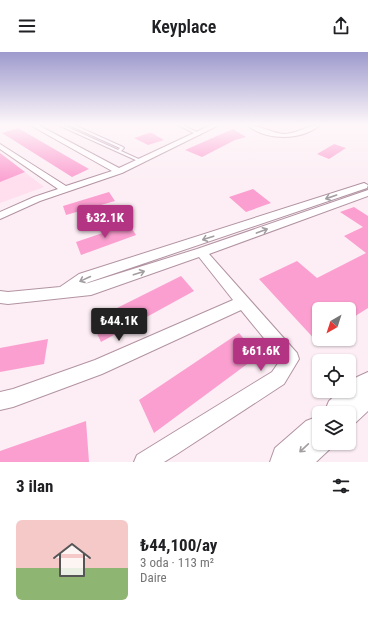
<!DOCTYPE html>
<html lang="tr">
<meta charset="utf-8">
<style>
body{margin:0;font-family:"Roboto Condensed",sans-serif;background:#f6f6f6;color:#202124;height:100vh;display:flex;flex-direction:column;font-size:15px;white-space:nowrap}
*{box-sizing:border-box;margin:0}
p{font-size:13px;color:#757577}
.icon{flex:none;width:22px;height:22px;fill:none;stroke:currentColor;stroke-width:2;stroke-linecap:round;stroke-linejoin:round}
.map{position:relative;height:410px;overflow:hidden}
.panel{display:flex;flex-direction:column;background:#fff;flex:1}
.panel>*{flex:none}
.needle{width:26px;rotate:219deg}
.tools{position:absolute;left:312px;top:250px;display:grid;gap:8px}
.tools a{display:grid;place-items:center;width:44px;height:44px;border-radius:6px;background:#fff;box-shadow:0 1px 3px #0004;font-size:20px}
.price{position:absolute;translate:-50% -34px;padding:0 9px;border-radius:4px;background:#b33482;color:#fff;font-size:13px;line-height:26px;filter:drop-shadow(0 1px 2px #0008)}
.price::after{content:'';position:absolute;left:50%;top:24px;width:12px;height:9px;margin-left:-6px;background:inherit;clip-path:polygon(0 0,100% 0,50% 100%)}
.price.current{background:#222;color:#fff}
ul{padding:0;list-style:none}
li{display:flex;align-items:center;gap:12px;height:100px;padding:0 16px}
li+li{border-top:1px solid #e0e0e0}
li span{display:grid;place-items:center;flex:none;width:112px;height:80px;border-radius:6px;color:#555}
li>.icon{margin-inline-start:auto}
span .icon{width:48px;height:48px;fill:#fffc;stroke-width:1}
li b{font-size:17px}
h2{display:flex;justify-content:space-between;align-items:center;height:48px;padding:0 16px;font-size:17px}
header{display:flex;justify-content:space-between;align-items:center;height:52px;padding:0 16px;background:#fff;font-size:18px;font-weight:600}
.map>svg:first-child{display:block}
.built{fill:#ffdeee}
.building{fill:#fb9fd0}
.lines{fill:none;stroke-linecap:round;stroke-linejoin:round}
.lane-casing{stroke:#b293a2;stroke-width:2}
.street-casing{stroke:#b293a2;stroke-width:2}
.highway-casing{stroke:#b293a2;stroke-width:2}
.lane{fill:#fff;fill-rule:evenodd}
.street{fill:#fff;fill-rule:evenodd}
.highway{fill:#fff;fill-rule:evenodd}
.oneway{stroke:#a39ea1}
</style>
<header><svg class="icon" aria-label="menu" viewBox="0 0 24 24"><path d="M4 6h16M4 12h16M4 18h16"/></svg>Keyplace<svg class="icon" aria-label="share" viewBox="0 0 24 24"><path d="M12 15V3M7 8l5-5 5 5M5 13v7h14v-7"/></svg></header>
<div class="map">
<svg width="368" height="410" viewBox="0 0 368 410">
<rect width="100%" height="100%" fill="#fceef4"/>
<path class="built" d="M0,101L44,135L0,151Z"/>
<path class="building" d="M18,76L68,105L89,117L72,125L2,81Z
M233,77L246,85L235,88L202,105L185,98Z
M149,81H152L164,88L148,93L134,86Z
M334,92L346,96L329,107L317,102Z
M0,101L25,120L0,130Z
M253,137L271,151L246,160L229,145Z
M109,140L115,149L66,163L63,154Z
M354,155L368,164V256L349,268V257H319V292L259,227L297,209L317,226L366,201L344,184L363,175L340,160Z
M129,172L136,183L81,203L76,190Z
M181,224L194,239L101,290L91,269Z
M239,281L258,304L154,381L139,348Z
M48,287L44,312L0,320V296Z
M86,369L89,410H0V399Z"/>
<g class="lines">
<g class="lane-casing">
<path id="lane" d="M58,73H63L118,98L120,96L69,73H74L123,95L124,96L121,99L143,109L140,110Z
M178,73H182L201,82L198,83Z"/>
</g>
<g class="street-casing">
<path id="street" d="M30,73H38L119,116L211,73H219L122,121L40,149L0,167V160L34,145L58,137L0,97V92L66,134L112,119Z
M247,73C260,73 271,81 284,82C297,82 307,73 320,73C301,89 266,89 247,73Z
M364,131L368,133L367,136L89,230L85,232L197,197L368,138V144L209,202L297,301L299,307L284,332L177,402L164,410H134L137,403L272,320L281,307L241,258L102,322L13,355L0,358V340L13,337L95,308L233,248L199,205L91,243L8,252L0,251V239L8,240L60,235L79,222Z"/>
</g>
<g class="highway-casing">
<path id="highway" d="M368,320V359L353,373L349,375V361H324L329,349L340,339H349V331L357,325Z
M319,364V391H333L332,395L316,410H270L275,396L306,369Z"/>
</g>
<use href="#lane" class="lane"/>
<use href="#street" class="street"/>
<use href="#highway" class="highway"/>
</g>
<defs><path id="oneway-shaft" d="M-6 0H5M1.5-3L5.5 0L1.5 3" fill="none" stroke-width="1.6" stroke-linecap="round" stroke-linejoin="round"/></defs>
<g class="oneway">
<use href="#oneway-shaft" transform="translate(331 145) rotate(161)"/>
<use href="#oneway-shaft" transform="translate(262 179) rotate(-20)"/>
<use href="#oneway-shaft" transform="translate(208 186) rotate(162)"/>
<use href="#oneway-shaft" transform="translate(139 221) rotate(-18)"/>
<use href="#oneway-shaft" transform="translate(85 227) rotate(155)"/>
<use href="#oneway-shaft" transform="translate(304 396) rotate(137)"/>
</g>
<linearGradient id="sky" x2="0" y2="1"><stop stop-color="#9d9acd"/><stop offset="0.56" stop-color="#fef7fa"/><stop offset="1" stop-color="#fef7fa" stop-opacity="0"/></linearGradient>
<rect width="368" height="130" fill="url(#sky)"/>
</svg>
<div class="tools">
<a><svg class="needle" viewBox="-14 -14 28 28"><path d="M0-13l5 13h-10z" fill="#e53935"/><path d="M0 13l5-13h-10z" fill="#757577"/></svg></a>
<a><svg class="icon" aria-label="locate" viewBox="0 0 24 24"><circle cx="12" cy="12" r="6"/><path d="M12 2v4M12 18v4M2 12h4M18 12h4"/></svg></a>
<a><svg class="icon" aria-label="layers" viewBox="0 0 24 24"><path d="M12 4l9 5-9 5-9-5zM3 14l9 5 9-5"/></svg></a>
</div>
<b class="price" style="left:105px;top:187px">₺32.1K</b>
<b class="price current" style="left:119px;top:290px">₺44.1K</b>
<b class="price" style="left:261px;top:320px">₺61.6K</b>
</div>
<section class="panel">
<h2>3 ilan<svg class="icon" aria-label="filters" viewBox="0 0 24 24"><path d="M4 7h16M4 17h16"/><circle cx="9" cy="7" r="2"/><circle cx="15" cy="17" r="2"/></svg></h2>
<ul>
<li><span style="background:linear-gradient(#f6c9c9 60%,#8fb573 0)"><svg class="icon" aria-label="home" viewBox="0 0 24 24"><path d="M3 11l9-7 9 7M6 9v11h12V9"/></svg></span><div><b>₺44,100/ay</b><p>3 oda · 113 m²</p><p>Daire</p></div></li>
</ul>
</section>
